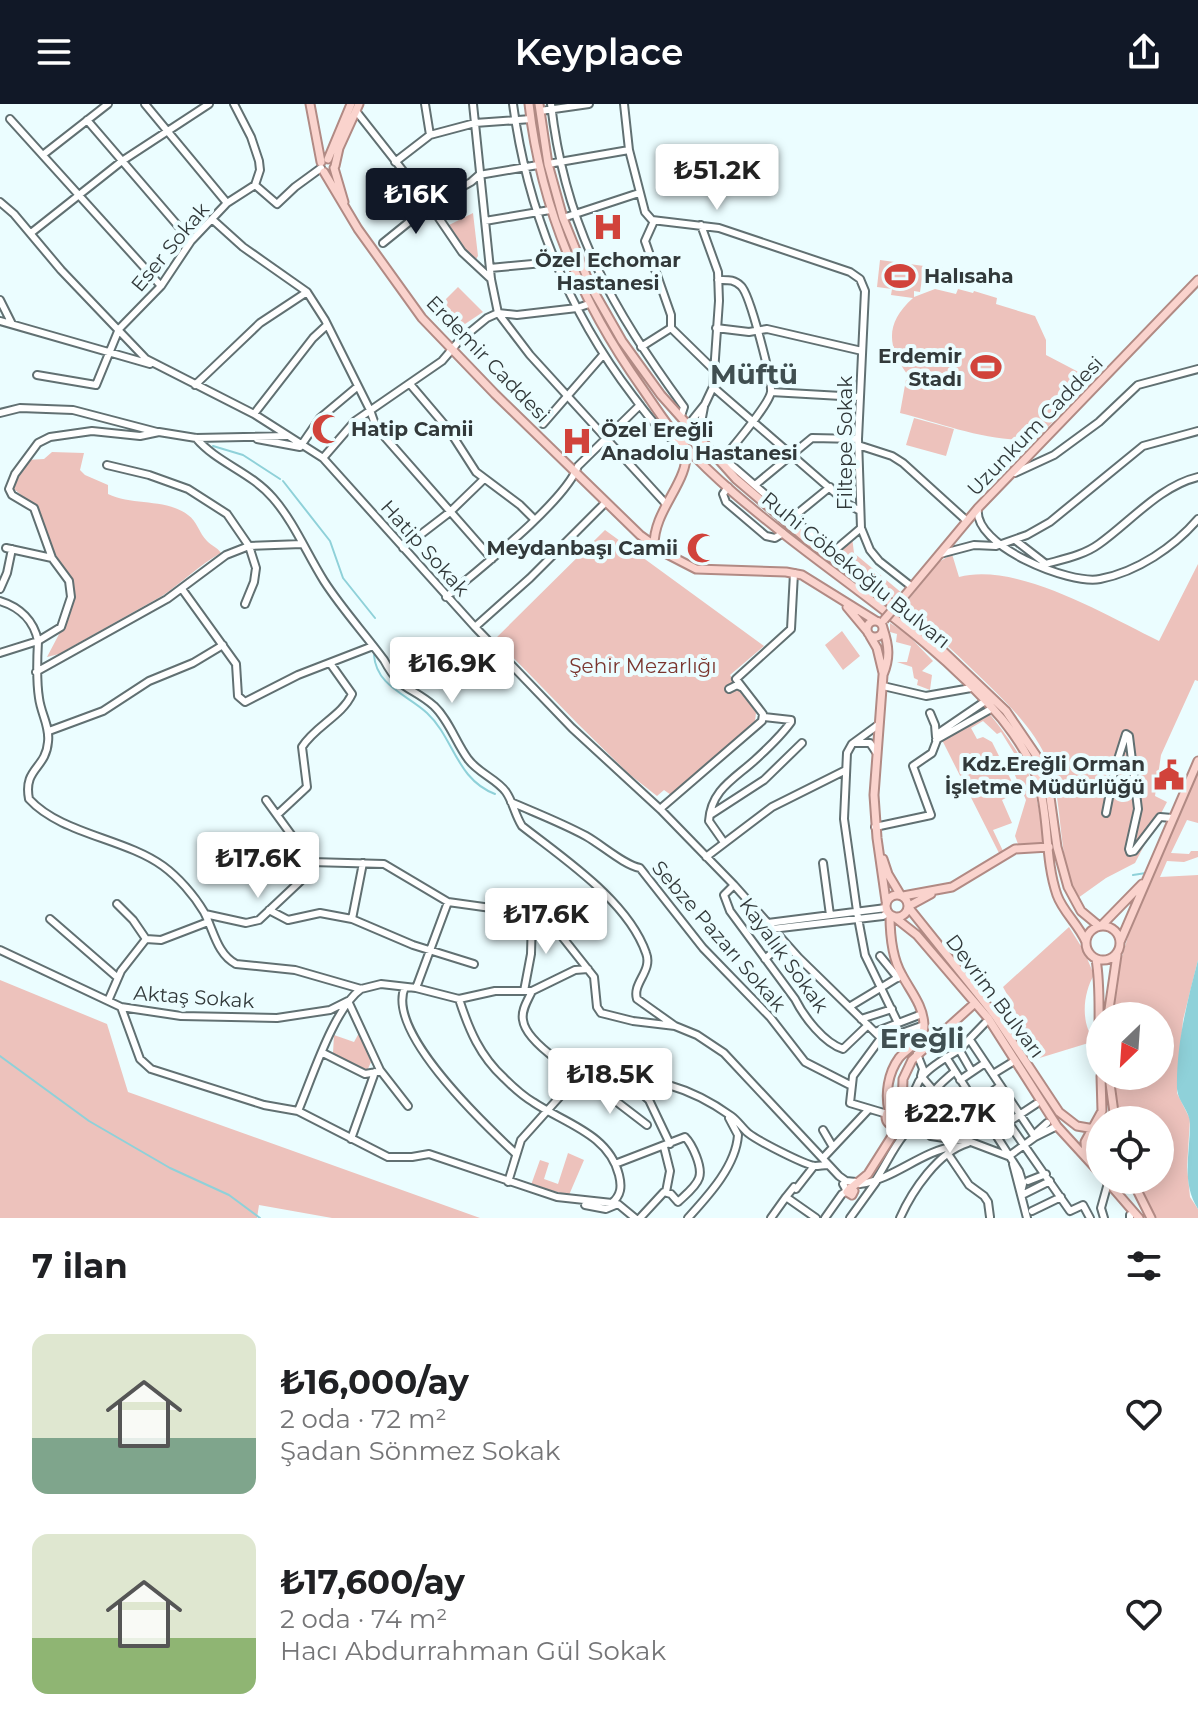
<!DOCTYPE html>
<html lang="tr">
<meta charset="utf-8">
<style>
body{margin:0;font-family:Montserrat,sans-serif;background:#f6f6f6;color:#202124;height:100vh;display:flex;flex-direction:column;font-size:30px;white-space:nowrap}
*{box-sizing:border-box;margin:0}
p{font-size:26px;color:#757577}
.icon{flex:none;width:44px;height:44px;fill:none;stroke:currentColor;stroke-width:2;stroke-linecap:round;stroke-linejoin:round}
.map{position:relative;height:1114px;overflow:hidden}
.details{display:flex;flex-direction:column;background:#fff;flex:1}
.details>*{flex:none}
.needle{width:52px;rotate:205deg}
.controls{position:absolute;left:1086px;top:898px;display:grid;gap:16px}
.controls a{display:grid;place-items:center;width:88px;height:88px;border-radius:50%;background:#fff;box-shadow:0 4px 20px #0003;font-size:40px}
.price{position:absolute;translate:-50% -68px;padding:0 18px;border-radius:8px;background:#fff;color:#222;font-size:26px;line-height:52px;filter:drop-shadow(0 2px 4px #0008)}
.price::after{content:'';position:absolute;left:50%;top:48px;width:24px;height:18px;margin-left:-12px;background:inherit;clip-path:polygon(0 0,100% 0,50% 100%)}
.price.selected{background:#111827;color:#fff}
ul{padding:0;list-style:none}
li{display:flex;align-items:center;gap:24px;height:200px;padding:0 32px}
li span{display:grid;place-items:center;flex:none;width:224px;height:160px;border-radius:16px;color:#555}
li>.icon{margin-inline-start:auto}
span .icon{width:96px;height:96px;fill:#fffc;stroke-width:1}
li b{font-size:34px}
h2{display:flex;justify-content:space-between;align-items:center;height:96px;padding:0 32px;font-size:34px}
header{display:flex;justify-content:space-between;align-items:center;height:104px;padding:0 32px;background:#111827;color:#fff;font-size:36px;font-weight:600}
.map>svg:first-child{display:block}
.green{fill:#edc2bc}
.water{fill:#8fd1d9}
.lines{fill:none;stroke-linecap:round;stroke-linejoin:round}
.stream{stroke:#8fd1d9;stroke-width:2}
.minor-casing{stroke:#617072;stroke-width:10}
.major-casing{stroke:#b18a84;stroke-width:11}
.minor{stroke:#fff;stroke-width:6}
.major{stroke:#fad3cd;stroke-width:7}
.major-bridge-casing{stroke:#b18a84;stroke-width:11;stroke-linecap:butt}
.major-bridge{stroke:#fad3cd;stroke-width:7}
.labels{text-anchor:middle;stroke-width:8;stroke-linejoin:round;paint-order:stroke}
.street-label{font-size:20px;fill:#32393a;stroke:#ebfdff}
.poi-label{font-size:20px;font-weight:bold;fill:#32393a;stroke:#ebfdff;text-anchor:start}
.park-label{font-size:20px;fill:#7b362f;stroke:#ebfdff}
.district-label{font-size:28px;font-weight:bold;fill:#404f51;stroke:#ebfdff}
</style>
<header><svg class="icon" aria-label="menu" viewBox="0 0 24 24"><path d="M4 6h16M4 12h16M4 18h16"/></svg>Keyplace<svg class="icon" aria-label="share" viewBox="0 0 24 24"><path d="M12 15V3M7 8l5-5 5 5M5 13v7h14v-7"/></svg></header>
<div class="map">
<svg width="1198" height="1114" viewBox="0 0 1198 1114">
<rect width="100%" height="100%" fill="#ebfdff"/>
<path class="green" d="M473,109L478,152L475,157L445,123Z
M880,156L924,162L920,188L914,187V193L935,185L956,190L958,185L973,189L974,187L997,194L996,200L1035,212L1046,236V251L1090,274L1038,335C992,340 944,320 900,309L907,270C887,242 885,219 913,194L891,191L892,185L877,183Z
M458,183L483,208L450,230L432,209Z
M914,314L954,325L946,352L906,341Z
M52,348L84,349L80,366L85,371L108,381V390C132,402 166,394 188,411C197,417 199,429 207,437C212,442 217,443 221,449C199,461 183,478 162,492L59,550L47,553L67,515L72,493L66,470L55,453L39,405L10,382L26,356L44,355Z
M605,426L764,542L730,571L756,609L755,617L671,691L664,686L657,692L629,670L578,620L495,535Z
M852,433L854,449L909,495L939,458L952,450L959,473C1018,458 1105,511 1159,537L1198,460V577L1195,576L1161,651L1155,692L1167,698L1135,759L1106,774L1078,794C1057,755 1064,705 1050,663C1037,626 1003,595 975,568C931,525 886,486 838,447Z
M890,519L906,529L933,557L922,567L932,571L930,586L917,581L918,576L914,574L912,563L897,558H907L911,542L896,538L897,530L890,528Z
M842,527L860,552L843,566L825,541Z
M989,609C1026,656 1038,678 1043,739L1018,740L1015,732L1026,696L1007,653L1014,649L1001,628L997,630L983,617L971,624L977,635L983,633L992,638L1017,688L1002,696L1012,719L993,726L1003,747L999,749L942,636Z
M1198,665V719L1187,716L1171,749L1189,750L1191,747H1198V753L1184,758L1167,757L1160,773L1198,771V856L1183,916L1177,989L1190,1015L1187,1063L1190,1093L1198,1105V1114H1154L1135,1076H1160V1016H1117L1112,972H1160V912H1110C1121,824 1163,746 1198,665Z
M1069,823L1084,847L1094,871C1083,889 1080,920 1095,937L1033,956L998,899L1008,892L1003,883Z
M0,876L107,920L128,988L480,1114H332L259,1101L257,1114H0Z
M359,929L371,958L367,967L333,949L334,931L354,938Z
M568,1049L584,1056L569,1091L531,1081L540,1056L549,1059L544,1075L558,1080Z"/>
<path class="water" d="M1198,856V1105C1181,1079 1190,1049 1190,1020C1190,1007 1178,998 1177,985C1176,941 1187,898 1198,856Z"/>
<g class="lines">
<path class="stream" d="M213,342L243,351L280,375
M283,377L330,437L343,474L375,514
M374,551C376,582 408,591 427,609C454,634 456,675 495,690
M1133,771L1146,769
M0,952L89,1017L170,1064L229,1091L260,1114"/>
<g class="minor-casing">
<path id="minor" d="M145,0L227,99
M425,0L430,31
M473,0L491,175L498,209L530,251L666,400
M513,0C527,106 568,207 633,292C648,312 661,331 684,342
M551,0C565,124 612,204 684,303L681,312
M624,0L629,46L645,108L652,116L719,124L850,168L860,175L865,187L858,335L861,424L870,446L879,457L912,483
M356,7L430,101L462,148L491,175
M540,7L589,0
M10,15L161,182
M87,16L191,137
M44,50L108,0
M395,58L430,31L475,19L531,15
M548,60L629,46
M255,81L277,100L295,83L321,64
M0,98L14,110L61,166L146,255L254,310L323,354L475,523L572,624L660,705L734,781L799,854L881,934L853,972L850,999L887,1010
M563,114L639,89
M213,116L243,143L307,188L325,216L370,306L376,323L492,455
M485,117L550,106
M654,117L645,137L671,211V224L714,266
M31,129L122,57L209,0
M383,139L430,101L471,78L479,71L538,61
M490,164L554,158
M718,176C728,176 734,175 741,182C750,190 772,276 771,288C769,301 733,342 724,354
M0,196L12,220
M0,217L150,260
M716,224L749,228L767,225L862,247
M641,243L671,224
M37,271L96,281L119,225L161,182L191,137L227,99L255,81L260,66L259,57L251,33L234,0
M410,280L449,326L476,368L520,401L534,415
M195,281L260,219L307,188
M713,283L848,400L860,407
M771,288L859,293
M0,309L20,304L73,306L157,328
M254,310L313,234L327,221
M543,320L603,251
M689,320L705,300L713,283L719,197L718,168L701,121
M287,332L196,334L159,328L140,332L92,327L50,333L38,339L15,370L9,385L12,391L34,404L52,454L69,477L71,493L61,523L38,537C37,556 36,575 39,594C41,610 50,622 48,638C46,665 23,664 29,695C61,730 124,734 163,762C178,773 194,791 204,808C214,827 217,850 236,860L295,866L361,885L381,880L416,884L459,895L495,887H532L575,866L588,865
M196,334C217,359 251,368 273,394C294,418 307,450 324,477C342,505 365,530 384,556C401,588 411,582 434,602C449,616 456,639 468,655C478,669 497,675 506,688C513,698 515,711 522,722C564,755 628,797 646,849C653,867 632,879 637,895L675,922
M257,335L300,343L320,314L357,283
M702,335L700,324L704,303
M858,341L892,352L903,359L967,417
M721,352L811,430V439
M323,354L355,317L442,257L459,237L487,214L498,209L517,211L577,204L589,200
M107,361L149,371L188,385L227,410L249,442L256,464L254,478L245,500
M1015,369L1054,351L1099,318L1138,281L1198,265
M755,381L812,334L858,335
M728,383L723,390L726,398L766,432L775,434L783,429
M978,404C972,442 1070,481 1100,475C1137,468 1174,443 1198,415
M792,414L830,383
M1015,436L1046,460C1064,455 1084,451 1099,440C1130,418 1160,382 1198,373
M6,444L52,454
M403,444L450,408L484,375
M940,450L974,441L996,442L1027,431L1050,418L1143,342L1198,327
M828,452L861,424
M0,485L7,469L12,445
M182,485L236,560L238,592L245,598L298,571L373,542
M446,493C478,466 565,398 578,362L640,301
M0,497C20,503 34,517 38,537L0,549
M475,523L530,474L606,398
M36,568L167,495L226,451L249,442L302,440
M883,582L926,592L971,584
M729,585L737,581L741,583
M930,609L935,621L936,633
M878,621L852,640L847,649L844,715L858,814L865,851L898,919
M49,627L103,607L149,577L193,559L223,541
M936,636L991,605
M856,639H870L876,648
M266,696L311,758L384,760L448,798L491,804L552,820L594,873L597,903L601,909L633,917L675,922L697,931L724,949L839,1072L846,1077L856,1078
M511,698C536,709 562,719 586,732C602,741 624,761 640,764L703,844L770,913L805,958L850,981
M660,705L762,617L763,610L736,575L791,525L794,469
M1106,709L1114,668L1126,630L1129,632L1138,705L1129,745L1130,748L1134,747L1160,713L1172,714
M277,711L307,683L302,643C315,622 342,612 352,590L330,559
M710,711L764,676L802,639
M875,723L931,711L913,662L932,649L940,628L984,598
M723,737L709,717C711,686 734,675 755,656C767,645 781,632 791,618V616L764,613
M706,753L772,703L846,666
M363,759L352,815L413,841L474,860
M823,759L830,811
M734,781L724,791L730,807L795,895C804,913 824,939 843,945L868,921
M117,800L133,816L146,835L161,836L208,818
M269,806L288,816L320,809L352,815
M205,810L246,819L259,816L310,768L311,758
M50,815L118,874
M768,819L886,804
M772,825L883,812L888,809
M0,846L121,903L181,912L277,914L330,906L348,897
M880,852L898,874
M765,855L784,838
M405,883C385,927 485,1021 515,1049
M416,884L448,798
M524,887L531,850L532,813
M532,887C528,896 521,906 523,916C526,940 582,974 603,983C645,965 696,987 731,1012C738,1017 742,1024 748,1029C758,1037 805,1061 815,1062C819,1062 824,1061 828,1061
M108,897L121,867L146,835
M348,897L380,966L408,1002
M121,903L140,955L151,965L264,1001L298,1007L388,1053H412L429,1050L557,1093L612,1099C621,1091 622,1083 619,1071C609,1030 564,1019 533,998C523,992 513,983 504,974C480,952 469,926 459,895
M849,903L902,871
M861,915L892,905
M943,924L957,944
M875,928L922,910
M882,936L924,921
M970,936L1035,1033
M960,945L985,919
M960,947L972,968
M323,949L365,970L377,968
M917,950L923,965L921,972L933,986
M946,953L1019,1067L1023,1080L1021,1088
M993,970L1011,959
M627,976L649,996L670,1040
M960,976L985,959
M603,983L604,988L647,1021
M989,991L1070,1107L1083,1101L1090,1114
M976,999L1000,982
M298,1007C312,974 334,904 361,885
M929,1012C929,987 936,984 954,968
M921,1014L913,1005C911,973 932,962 957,947
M904,1016L915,1019L931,1032L971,1038L1008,1052
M823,1026L833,1043
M995,1027L1036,1000
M1037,1028L1047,1019
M351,1035L375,968
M664,1043L670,1067L666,1088
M948,1050L969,1081L984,1092L988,1098L990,1113
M1009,1052L1035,1033L1057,1022
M823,1054L869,1005
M615,1060L685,1033C692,1040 703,1063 699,1074C696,1083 684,1092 678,1098L671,1090L664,1088L640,1114
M1013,1060L1027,1114
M875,1077C890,1055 902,1021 929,1012H983
M1028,1077L1046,1070
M508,1078L521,1036L580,970
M860,1080C895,1075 921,1047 956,1042
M1024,1090L1050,1077
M786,1093L794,1083L796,1085L814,1062
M585,1101L606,1105L618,1100L635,1114
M1032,1107L1061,1093
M1130,1111V1114
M688,1114C708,1092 736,1062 738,1031L729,1014
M771,1114L786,1093L816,1114
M825,1114L842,1090L847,1087L843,1080
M850,1114L876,1078
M900,1114C912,1087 938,1048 968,1039
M1104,1114L1101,1104L1108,1079"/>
</g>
<g class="major-casing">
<path id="major" d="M310,0L321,58
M529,0C541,106 581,198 642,284C656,304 669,325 685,342C715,375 751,404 785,431C860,490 940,541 1002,615C1018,635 1034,659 1040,684C1049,719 1045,756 1057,791C1063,808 1079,821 1086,838
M539,0L548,60L563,114L590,181L622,237L661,291L736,375L811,439L899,505L1006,607L1036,651L1048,679L1057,743L1068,783L1081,807L1099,822
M328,55L351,0
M335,62L339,44L359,0
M334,64L344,98
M324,68L358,125L422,214L495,290L640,431L665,449L696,465L786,468L802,471L876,517
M654,443C653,405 690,378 686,345
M902,495L978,404L1198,176
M847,503L867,527
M867 525a8 8 0 1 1 16 0a8 8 0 1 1-16 0Z
M883,524C889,542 890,554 883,571L874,691L877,734L886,797
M870,532L877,544L883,569
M883,755L888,770L900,790
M886 802a11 11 0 1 1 22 0a11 11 0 1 1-22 0Z
M903,792L952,783L1015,745L1049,743
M909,802L931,790
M909,804L994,910L1059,1008L1077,1022L1100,1026
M893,812L917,831L988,914L1057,1022L1100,1069
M1086 839a17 17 0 1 1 34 0a17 17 0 1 1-34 0Z
M1101,822L1142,780
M1120,838L1198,657
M1096,855C1102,891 1097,927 1100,964
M1108,912L1117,851
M1109,972L1115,1016
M886 1013a9 9 0 1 1 18 0a9 9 0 1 1-18 0Z
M889,1007C885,990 888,969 899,954C908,943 924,938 924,921C923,901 911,888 902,871C892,854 890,831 890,811
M902,1007L903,975L912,956L975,899
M1086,1052L1085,1038L1102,1007L1101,972
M1106,1076L1139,1114
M1132,1076L1151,1114
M850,1084L854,1087L852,1091L847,1088Z
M851,1084L868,1070L899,1021"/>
</g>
<use href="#minor" class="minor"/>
<use href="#major" class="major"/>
<g class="major-bridge-casing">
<path id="major-bridge" d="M884,516L902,495"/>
</g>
<use href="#major-bridge" class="major-bridge"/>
</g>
<defs>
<g id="hospital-bare" transform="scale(2.4)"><path d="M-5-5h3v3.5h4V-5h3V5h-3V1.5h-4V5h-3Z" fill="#d1433b" stroke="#ebfdff" stroke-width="2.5" paint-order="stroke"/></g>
<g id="stadium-bare" transform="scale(2.4)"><path d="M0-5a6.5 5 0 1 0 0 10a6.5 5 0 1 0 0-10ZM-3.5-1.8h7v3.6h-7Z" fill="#d1433b" stroke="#ebfdff" stroke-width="2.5" paint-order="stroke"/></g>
<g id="mosque-bare" transform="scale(2.4)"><path d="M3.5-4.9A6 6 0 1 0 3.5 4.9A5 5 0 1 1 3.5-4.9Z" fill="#d1433b" stroke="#ebfdff" stroke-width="2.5" paint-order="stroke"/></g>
<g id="civic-bare" transform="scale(2.4)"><path d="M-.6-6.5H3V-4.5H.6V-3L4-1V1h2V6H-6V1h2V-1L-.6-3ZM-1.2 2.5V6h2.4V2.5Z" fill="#d1433b" stroke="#ebfdff" stroke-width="2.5" paint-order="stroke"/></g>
</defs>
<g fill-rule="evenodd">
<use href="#hospital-bare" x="608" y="123"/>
<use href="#stadium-bare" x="900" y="172"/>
<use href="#stadium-bare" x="986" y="263"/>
<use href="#mosque-bare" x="327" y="325"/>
<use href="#hospital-bare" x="577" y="337"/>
<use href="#mosque-bare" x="702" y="444"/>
<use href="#civic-bare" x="1169" y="671"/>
</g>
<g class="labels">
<g class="street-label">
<text transform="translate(170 143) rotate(-50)" y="7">Eser Sokak</text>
<text transform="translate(488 255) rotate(46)" y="7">Erdemir Caddesi</text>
<text transform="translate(1035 322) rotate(-46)" y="7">Uzunkum Caddesi</text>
<text transform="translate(845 339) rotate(-90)" y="7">Filtepe Sokak</text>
<text transform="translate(425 444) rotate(48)" y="7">Hatip Sokak</text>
<text transform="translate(856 466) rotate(39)" y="7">Ruhi Cöbekoğlu Bulvarı</text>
<text transform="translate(719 832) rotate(49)" y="7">Sebze Pazarı Sokak</text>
<text transform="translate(784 851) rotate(54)" y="7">Kayalık Sokak</text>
<text transform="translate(995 892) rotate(53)" y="7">Devrim Bulvarı</text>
<text transform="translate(194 893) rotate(4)" y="7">Aktaş Sokak</text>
</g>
<g class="poi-label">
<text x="608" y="163" text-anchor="middle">Özel Echomar<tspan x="608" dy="23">Hastanesi</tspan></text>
<text x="924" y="179">Halısaha</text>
<text x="962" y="259" text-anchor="end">Erdemir<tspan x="962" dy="23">Stadı</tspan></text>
<text x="351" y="332">Hatip Camii</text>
<text x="601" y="333">Özel Ereğli<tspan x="601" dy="23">Anadolu Hastanesi</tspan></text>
<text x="678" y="451" text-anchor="end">Meydanbaşı Camii</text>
<text x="1145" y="667" text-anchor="end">Kdz.Ereğli Orman<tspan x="1145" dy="23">İşletme Müdürlüğü</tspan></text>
</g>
<g class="park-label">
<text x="643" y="569">Şehir Mezarlığı</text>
</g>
<g class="district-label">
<text x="754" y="280">Müftü</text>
<text x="922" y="944">Ereğli</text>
</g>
</g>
</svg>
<div class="controls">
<a><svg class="needle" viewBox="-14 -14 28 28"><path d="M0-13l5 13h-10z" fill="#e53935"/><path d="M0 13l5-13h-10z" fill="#757577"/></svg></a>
<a><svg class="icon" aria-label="locate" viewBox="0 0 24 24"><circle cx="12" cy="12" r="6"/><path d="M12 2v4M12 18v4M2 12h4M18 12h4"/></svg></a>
</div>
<b class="price" style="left:717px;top:108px">₺51.2K</b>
<b class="price selected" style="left:416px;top:132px">₺16K</b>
<b class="price" style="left:452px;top:601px">₺16.9K</b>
<b class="price" style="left:258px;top:796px">₺17.6K</b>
<b class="price" style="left:546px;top:852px">₺17.6K</b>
<b class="price" style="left:610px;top:1012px">₺18.5K</b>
<b class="price" style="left:950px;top:1051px">₺22.7K</b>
</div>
<section class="details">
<h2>7 ilan<svg class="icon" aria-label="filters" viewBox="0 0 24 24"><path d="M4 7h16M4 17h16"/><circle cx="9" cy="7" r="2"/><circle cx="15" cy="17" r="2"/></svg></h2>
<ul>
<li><span style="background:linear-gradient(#dfe7d0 65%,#7fa58c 0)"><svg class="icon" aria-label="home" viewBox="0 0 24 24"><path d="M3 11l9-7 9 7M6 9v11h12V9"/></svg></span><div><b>₺16,000/ay</b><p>2 oda · 72 m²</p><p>Şadan Sönmez Sokak</p></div><svg class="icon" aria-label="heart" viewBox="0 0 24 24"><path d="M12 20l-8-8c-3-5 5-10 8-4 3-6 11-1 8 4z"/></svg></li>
<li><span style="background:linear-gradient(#dfe7d0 65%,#8fb573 0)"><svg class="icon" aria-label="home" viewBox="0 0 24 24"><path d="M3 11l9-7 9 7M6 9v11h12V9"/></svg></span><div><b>₺17,600/ay</b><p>2 oda · 74 m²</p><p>Hacı Abdurrahman Gül Sokak</p></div><svg class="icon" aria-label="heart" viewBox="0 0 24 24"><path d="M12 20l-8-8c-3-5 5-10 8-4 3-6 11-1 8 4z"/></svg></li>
</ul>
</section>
